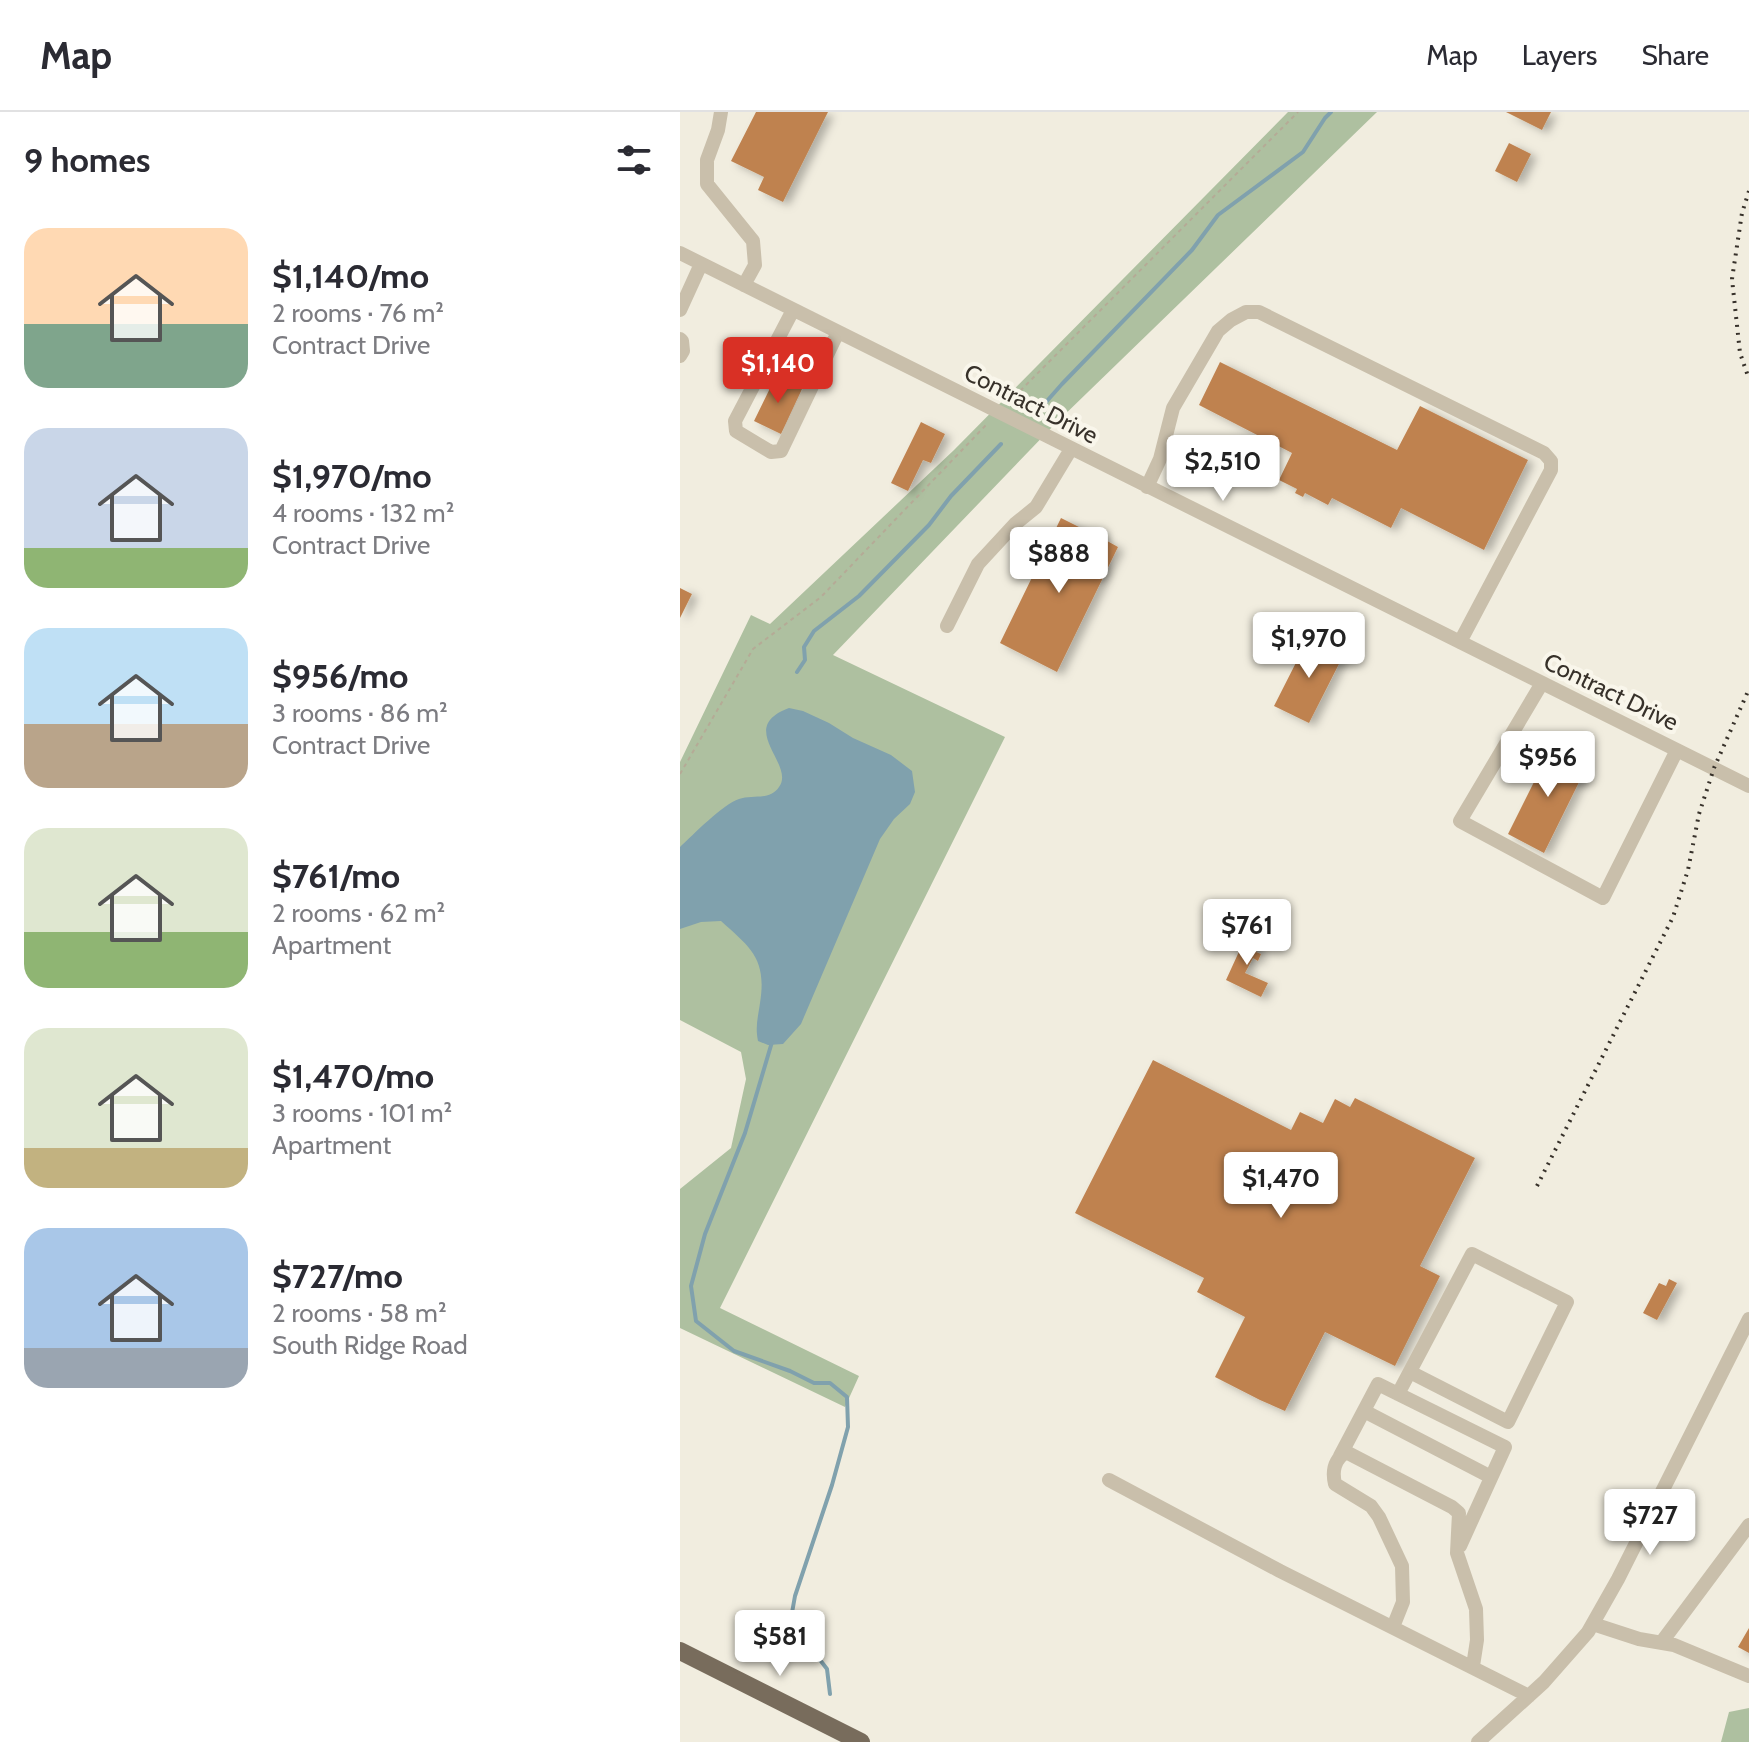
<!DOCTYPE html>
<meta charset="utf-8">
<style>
body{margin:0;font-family:Cabin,sans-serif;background:#f2f2f3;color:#2b2b33;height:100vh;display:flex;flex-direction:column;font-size:30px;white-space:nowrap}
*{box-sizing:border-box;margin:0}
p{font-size:26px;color:#7c7c81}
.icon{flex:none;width:44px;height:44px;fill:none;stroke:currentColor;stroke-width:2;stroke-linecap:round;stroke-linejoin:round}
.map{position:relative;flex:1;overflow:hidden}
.side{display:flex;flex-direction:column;background:#fff;width:680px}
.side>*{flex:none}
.price{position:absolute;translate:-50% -68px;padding:0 18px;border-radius:8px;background:#fff;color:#222;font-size:26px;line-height:52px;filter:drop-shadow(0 2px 4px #0008)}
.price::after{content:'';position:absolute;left:50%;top:48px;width:24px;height:18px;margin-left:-12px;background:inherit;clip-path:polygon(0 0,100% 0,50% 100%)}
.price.selected{background:#d93025;color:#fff}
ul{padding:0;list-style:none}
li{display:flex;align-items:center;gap:24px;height:200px;padding:0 24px}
li span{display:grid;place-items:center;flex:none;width:224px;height:160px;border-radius:24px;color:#555}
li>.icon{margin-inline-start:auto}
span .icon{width:96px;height:96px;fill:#fffc;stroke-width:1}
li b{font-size:34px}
h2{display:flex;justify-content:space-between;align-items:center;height:96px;padding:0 24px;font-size:34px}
header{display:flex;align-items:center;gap:48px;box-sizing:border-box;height:112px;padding:0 40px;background:#fff;border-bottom:2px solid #e1e1e2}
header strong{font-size:38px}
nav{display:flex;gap:44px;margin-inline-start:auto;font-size:28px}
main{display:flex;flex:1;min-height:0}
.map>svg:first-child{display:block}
.green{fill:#aec0a0}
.water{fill:#80a1ad}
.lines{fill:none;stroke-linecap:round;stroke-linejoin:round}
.stream{stroke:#80a1ad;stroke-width:4}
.building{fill:#bf8250;filter:url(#shadow)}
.path{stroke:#b5aa96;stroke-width:2;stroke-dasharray:4 4;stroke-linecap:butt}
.minor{stroke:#c9bfab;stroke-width:14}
.major{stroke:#786c5c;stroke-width:18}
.rail{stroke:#37312a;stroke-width:4;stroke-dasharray:2 6;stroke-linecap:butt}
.labels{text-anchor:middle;stroke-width:8;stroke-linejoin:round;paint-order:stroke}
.street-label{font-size:24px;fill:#37312a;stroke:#f9f6eb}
</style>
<header>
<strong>Map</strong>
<nav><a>Map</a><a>Layers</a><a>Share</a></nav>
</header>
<main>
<section class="side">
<h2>9 homes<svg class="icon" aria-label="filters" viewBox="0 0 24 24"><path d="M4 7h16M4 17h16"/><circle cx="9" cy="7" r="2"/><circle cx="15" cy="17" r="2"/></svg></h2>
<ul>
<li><span style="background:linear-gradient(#ffd9b3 60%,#7fa58c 0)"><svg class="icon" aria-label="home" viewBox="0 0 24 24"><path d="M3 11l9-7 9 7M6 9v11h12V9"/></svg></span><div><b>$1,140/mo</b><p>2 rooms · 76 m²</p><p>Contract Drive</p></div></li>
<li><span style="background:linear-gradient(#c9d6e8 75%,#8fb573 0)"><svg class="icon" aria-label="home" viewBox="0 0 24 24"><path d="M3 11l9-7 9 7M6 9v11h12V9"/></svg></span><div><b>$1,970/mo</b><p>4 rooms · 132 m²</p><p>Contract Drive</p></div></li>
<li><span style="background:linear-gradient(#bfe0f5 60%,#b9a48a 0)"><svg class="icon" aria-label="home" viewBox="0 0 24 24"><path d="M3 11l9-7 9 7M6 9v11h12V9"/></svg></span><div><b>$956/mo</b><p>3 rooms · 86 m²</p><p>Contract Drive</p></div></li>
<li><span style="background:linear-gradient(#dfe7d0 65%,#8fb573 0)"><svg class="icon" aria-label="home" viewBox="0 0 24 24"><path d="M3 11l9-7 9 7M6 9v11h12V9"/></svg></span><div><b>$761/mo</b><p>2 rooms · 62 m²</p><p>Apartment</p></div></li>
<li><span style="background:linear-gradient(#dfe7d0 75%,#c2b280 0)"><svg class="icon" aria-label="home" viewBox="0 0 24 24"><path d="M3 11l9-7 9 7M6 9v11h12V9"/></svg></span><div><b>$1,470/mo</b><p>3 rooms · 101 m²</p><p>Apartment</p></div></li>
<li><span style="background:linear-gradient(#a9c7e8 75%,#9aa5b1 0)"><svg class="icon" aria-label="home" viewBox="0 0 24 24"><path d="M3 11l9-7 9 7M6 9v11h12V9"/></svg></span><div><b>$727/mo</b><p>2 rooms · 58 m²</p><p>South Ridge Road</p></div></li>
</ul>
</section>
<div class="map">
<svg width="1069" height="1630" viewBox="0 0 1069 1630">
<defs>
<filter id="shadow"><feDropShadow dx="6" dy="3.5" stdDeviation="4" flood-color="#0004"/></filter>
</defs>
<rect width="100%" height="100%" fill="#f1eddf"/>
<path class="green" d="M608,0H697L375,312L153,543L325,625L40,1196L179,1264L165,1295L0,1216V1077L51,1036L66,967L61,940L0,908V650L71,503L90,512L274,338Z
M1069,1596V1630H1041L1049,1600Z"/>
<path class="water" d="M109,596L123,599L149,611L173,626L211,643L232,659L235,680L230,692L214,707L200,727L121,912L103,932L88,933L78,929C75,915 78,905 80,891C87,847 71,836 41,809L21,810L0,817V735C13,723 43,692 59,687C72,682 90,689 99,675C116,652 55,616 109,596Z"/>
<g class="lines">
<path class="stream" d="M359,298L382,272L512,138L538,103L623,40L645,6L651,0
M117,560L125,548L124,535L134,519L179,484L249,413L271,384L321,332
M92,930L65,1021L25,1122L11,1174L16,1209L54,1239L110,1259L134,1271H150L167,1285L168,1315L152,1373L115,1484L108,1523L117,1540L137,1544L147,1557L150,1582"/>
</g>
<path class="building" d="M76,0H148L103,90L78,78L84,65L51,49Z
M826,0H871L862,18Z
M829,31L851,42L837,70L815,59Z
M106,236L125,246L114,270L94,261Z
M540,250L717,338L740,294L848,348L804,438L721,396L711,416L652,386L648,393L625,381L623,385L615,381L617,377L599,368L612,341L519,293Z
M96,264L122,277L101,322L74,309Z
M241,310L265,322L251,351L243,348L228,379L211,371Z
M381,406L413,422L415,418L422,422L420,425L438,435L377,560L320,531Z
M0,476L12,482L0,506Z
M629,525L664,542L629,611L594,594Z
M877,633L905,647L899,660L903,662L864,741L828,722L867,644L870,646Z
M568,820L582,826L576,840L581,842L578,849L573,846L565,861L588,871L581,885L546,868Z
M473,948L611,1018L620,1000L643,1011L655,987L670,995L675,986L795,1046L740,1154L760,1164L715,1254L645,1220L605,1299L580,1288L535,1265L565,1205L517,1180L524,1166L395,1101Z
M989,1167L997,1171L977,1208L963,1201L979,1171L986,1174Z
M1069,1516V1541L1058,1535Z"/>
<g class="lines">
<path class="path" d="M329,290L618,0
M0,662L73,537L141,485L307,312"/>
<path class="minor" d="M41,0L38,18L27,48V72L73,129L75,153L64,173
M0,141L1069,674
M0,198L21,152
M113,198L55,309L56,319L91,340L101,339L158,220
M0,227L2,229L3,239L0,244
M467,375L480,347L493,296L538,219L551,208L566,200H579L864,341L871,349V358L780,530
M267,514L298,452L335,412L356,395L391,337
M862,571L780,709L923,786L997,638
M718,1282L792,1142L887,1190L828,1310L730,1260
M684,1299L811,1365
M660,1344L698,1272L825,1335L780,1434
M429,1368L600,1459L849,1584
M913,1512L959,1527L994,1533L1069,1564
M713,1515L723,1490L722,1454L699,1405L691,1394L655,1372C652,1359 654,1348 666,1340L772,1395L779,1401L777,1441L796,1497L797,1528L793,1554
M981,1531L1069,1413
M798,1630L864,1570L908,1520L938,1467L1069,1207"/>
<path class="major" d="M0,1539L181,1630"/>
<path class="rail" d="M1069,79L1062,101L1052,167L1060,241L1069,267
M857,1074L993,805L1008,758L1019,702L1034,656L1069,577"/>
</g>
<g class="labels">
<g class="street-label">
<text transform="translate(351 292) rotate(27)" y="8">Contract Drive</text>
<text transform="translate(931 580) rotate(26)" y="8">Contract Drive</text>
</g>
</g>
</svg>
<b class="price selected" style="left:98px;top:293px">$1,140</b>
<b class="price" style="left:543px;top:391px">$2,510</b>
<b class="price" style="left:379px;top:483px">$888</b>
<b class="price" style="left:629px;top:568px">$1,970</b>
<b class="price" style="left:868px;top:687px">$956</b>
<b class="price" style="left:567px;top:855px">$761</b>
<b class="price" style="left:601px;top:1108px">$1,470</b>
<b class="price" style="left:970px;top:1445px">$727</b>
<b class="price" style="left:100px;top:1566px">$581</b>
</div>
</main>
